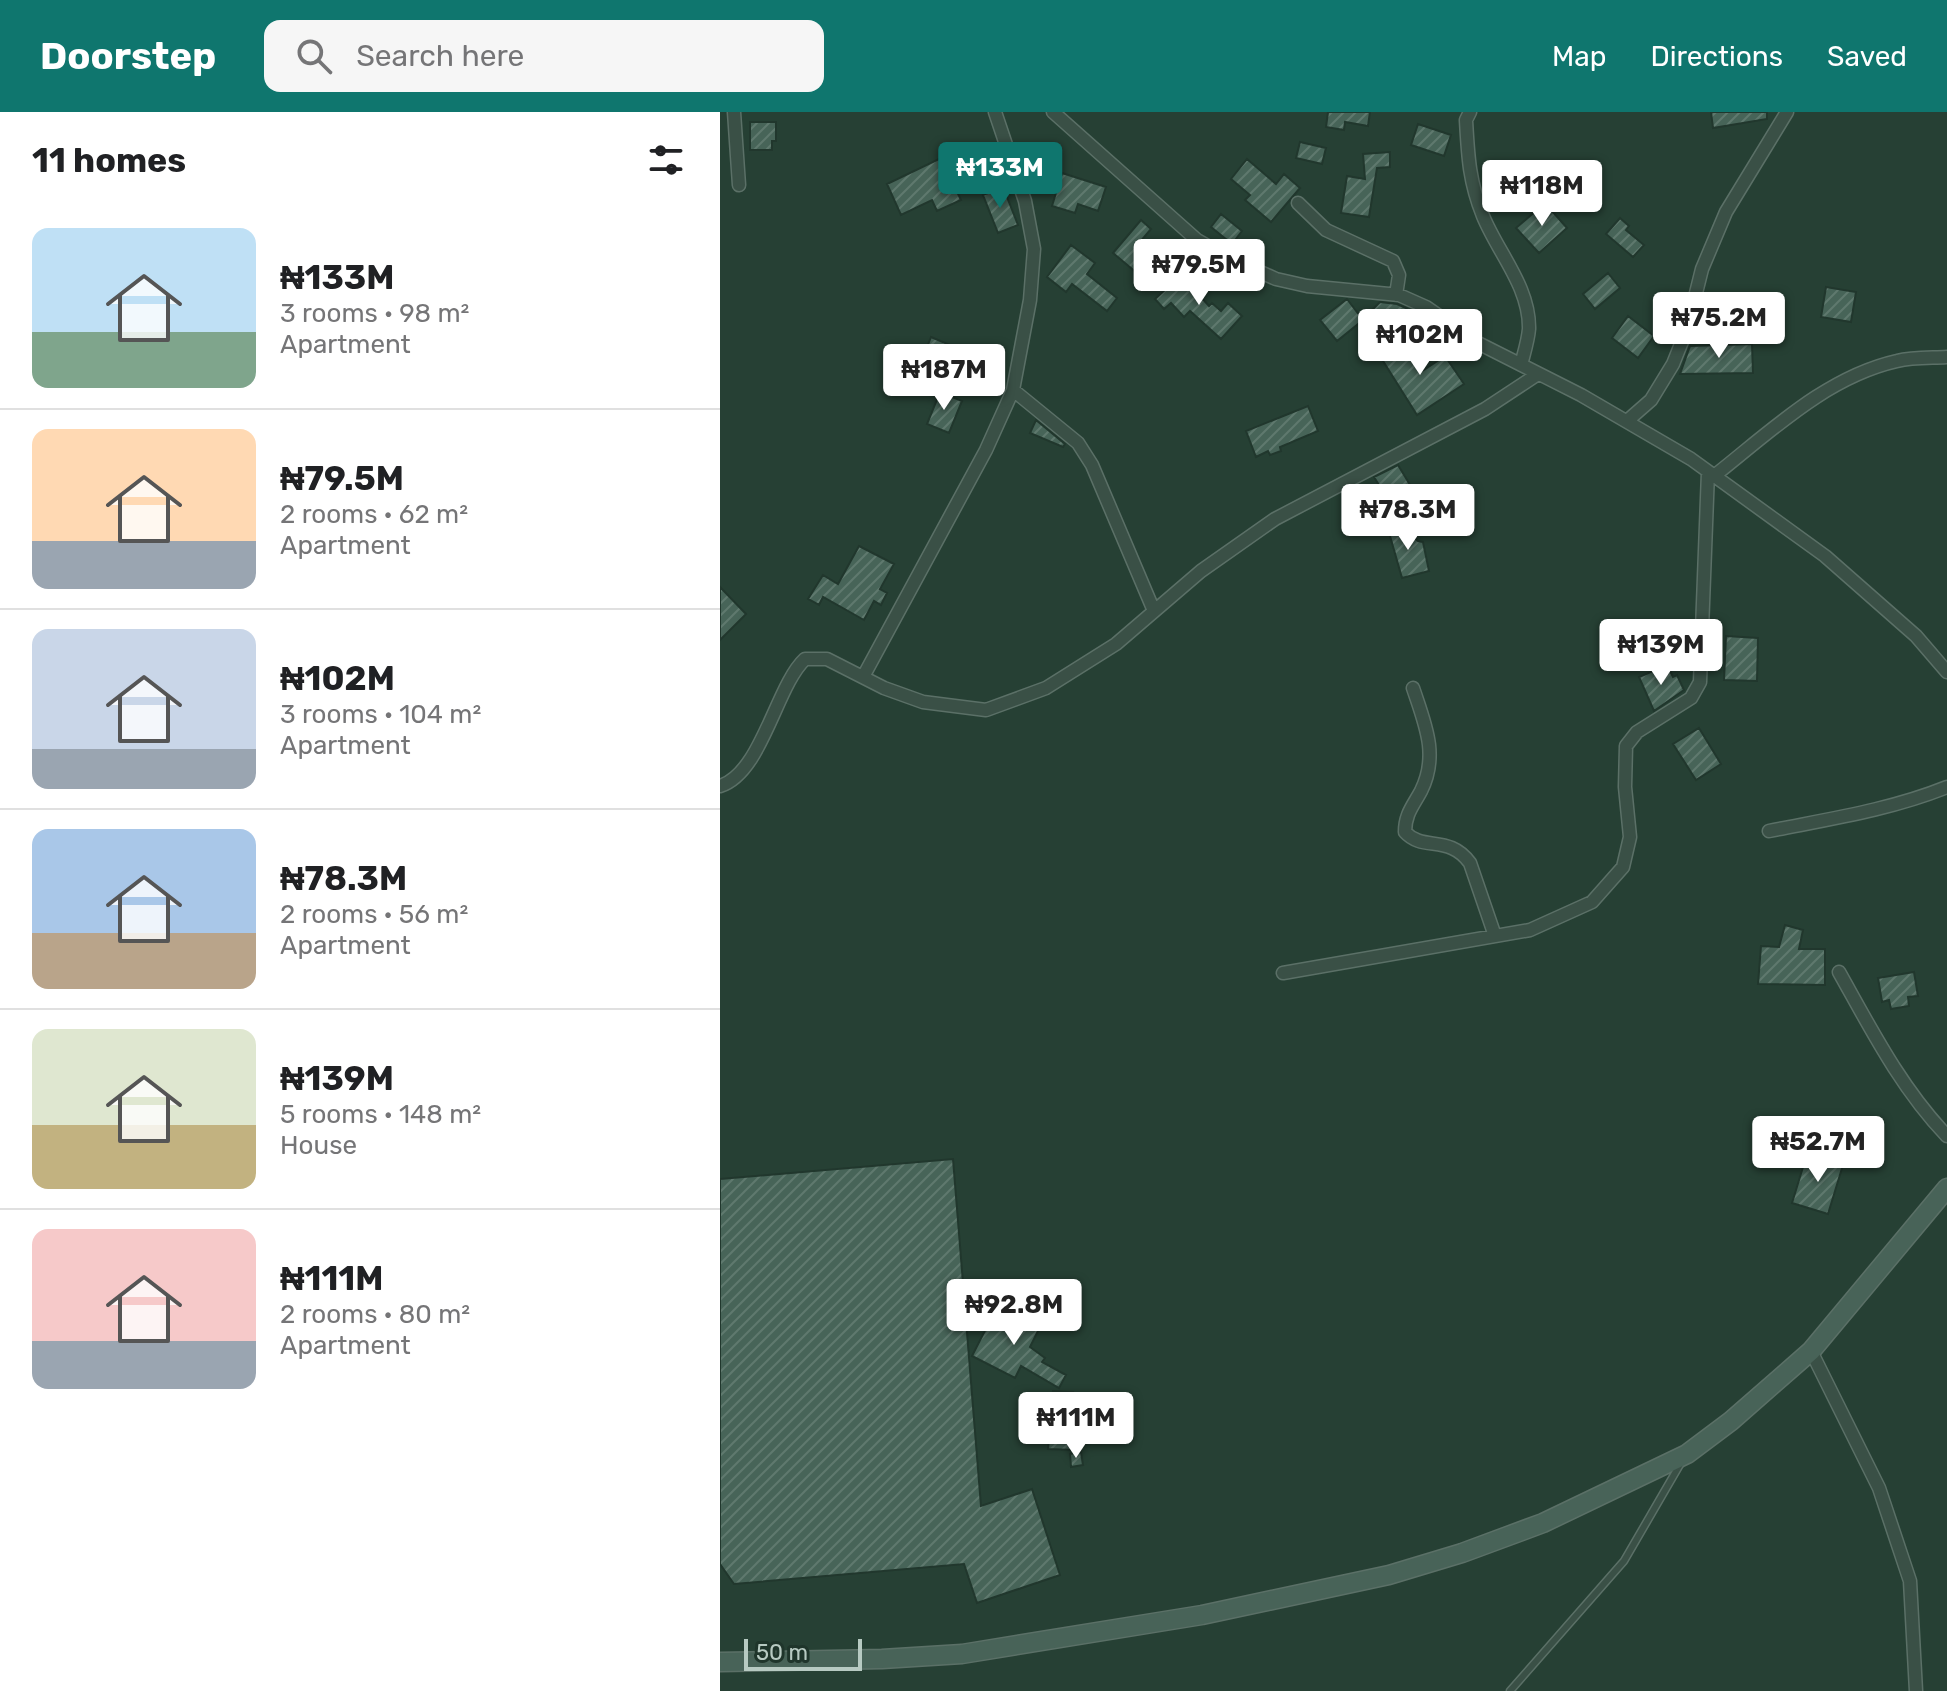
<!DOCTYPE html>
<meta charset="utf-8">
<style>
body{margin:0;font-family:Rubik,sans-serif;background:#f6f6f6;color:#202124;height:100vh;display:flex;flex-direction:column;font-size:30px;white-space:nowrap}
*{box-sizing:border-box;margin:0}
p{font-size:26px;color:#757577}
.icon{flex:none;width:44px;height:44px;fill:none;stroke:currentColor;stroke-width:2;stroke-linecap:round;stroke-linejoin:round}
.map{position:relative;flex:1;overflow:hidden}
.sheet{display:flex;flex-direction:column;background:#fff;width:720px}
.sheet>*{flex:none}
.scale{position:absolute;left:24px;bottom:20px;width:118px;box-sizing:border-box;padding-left:8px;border:4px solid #b7cac2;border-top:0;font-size:22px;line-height:28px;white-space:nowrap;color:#b7cac2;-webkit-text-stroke:6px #1f352b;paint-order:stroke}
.price{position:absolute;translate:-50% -68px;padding:0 18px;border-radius:8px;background:#fff;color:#222;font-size:26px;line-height:52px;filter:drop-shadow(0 2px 4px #0008)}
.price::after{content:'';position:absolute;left:50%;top:48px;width:24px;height:18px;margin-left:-12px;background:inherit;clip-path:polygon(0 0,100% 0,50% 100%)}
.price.selected{background:#0f766e;color:#fff}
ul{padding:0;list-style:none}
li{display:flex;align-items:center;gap:24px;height:200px;padding:0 32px}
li+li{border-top:2px solid #e0e0e0}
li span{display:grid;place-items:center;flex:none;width:224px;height:160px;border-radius:16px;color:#555}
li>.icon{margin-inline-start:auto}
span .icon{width:96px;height:96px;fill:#fffc;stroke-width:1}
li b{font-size:34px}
h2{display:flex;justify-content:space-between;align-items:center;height:96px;padding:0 32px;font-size:34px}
header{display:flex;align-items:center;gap:48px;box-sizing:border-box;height:112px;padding:0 40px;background:#0f766e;color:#fff}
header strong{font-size:38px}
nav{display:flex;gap:44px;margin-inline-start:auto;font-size:28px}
.search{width:560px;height:72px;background:#f6f6f6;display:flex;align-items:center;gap:20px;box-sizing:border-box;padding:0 28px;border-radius:16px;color:#757577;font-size:30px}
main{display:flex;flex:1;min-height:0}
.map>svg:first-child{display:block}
.building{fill:url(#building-hatch);stroke:#21372d;stroke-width:2}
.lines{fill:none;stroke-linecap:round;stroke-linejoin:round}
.lane-casing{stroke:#5b7067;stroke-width:9}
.street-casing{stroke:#5b7067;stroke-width:15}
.secondary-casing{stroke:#5b7067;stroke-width:21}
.lane{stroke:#3a5046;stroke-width:6}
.street{stroke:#3a5046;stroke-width:12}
.secondary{stroke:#486358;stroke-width:18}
</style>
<header>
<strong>Doorstep</strong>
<div class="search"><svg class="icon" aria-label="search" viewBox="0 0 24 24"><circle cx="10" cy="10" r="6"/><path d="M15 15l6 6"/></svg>Search here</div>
<nav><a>Map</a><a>Directions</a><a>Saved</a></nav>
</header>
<main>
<section class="sheet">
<h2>11 homes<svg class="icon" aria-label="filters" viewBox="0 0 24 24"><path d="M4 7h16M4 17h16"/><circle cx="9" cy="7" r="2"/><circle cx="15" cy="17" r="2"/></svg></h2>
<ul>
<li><span style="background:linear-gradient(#bfe0f5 65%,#7fa58c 0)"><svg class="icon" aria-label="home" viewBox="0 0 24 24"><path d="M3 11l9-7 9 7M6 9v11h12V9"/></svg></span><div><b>₦133M</b><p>3 rooms · 98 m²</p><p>Apartment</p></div></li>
<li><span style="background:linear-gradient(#ffd9b3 70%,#9aa5b1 0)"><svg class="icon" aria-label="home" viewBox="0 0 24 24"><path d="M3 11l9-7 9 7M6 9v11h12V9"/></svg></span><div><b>₦79.5M</b><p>2 rooms · 62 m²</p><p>Apartment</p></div></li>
<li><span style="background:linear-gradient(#c9d6e8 75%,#9aa5b1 0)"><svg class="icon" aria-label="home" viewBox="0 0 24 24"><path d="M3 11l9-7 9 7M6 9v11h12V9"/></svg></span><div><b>₦102M</b><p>3 rooms · 104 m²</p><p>Apartment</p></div></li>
<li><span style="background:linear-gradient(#a9c7e8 65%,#b9a48a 0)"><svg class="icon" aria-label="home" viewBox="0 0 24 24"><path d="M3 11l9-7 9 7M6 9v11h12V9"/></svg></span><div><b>₦78.3M</b><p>2 rooms · 56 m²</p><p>Apartment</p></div></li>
<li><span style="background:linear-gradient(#dfe7d0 60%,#c2b280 0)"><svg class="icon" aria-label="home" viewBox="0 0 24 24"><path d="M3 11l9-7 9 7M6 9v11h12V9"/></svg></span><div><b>₦139M</b><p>5 rooms · 148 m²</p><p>House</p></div></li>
<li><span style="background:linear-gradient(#f6c9c9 70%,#9aa5b1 0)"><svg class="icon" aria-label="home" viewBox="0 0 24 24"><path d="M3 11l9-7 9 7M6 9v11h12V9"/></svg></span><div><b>₦111M</b><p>2 rooms · 80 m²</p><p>Apartment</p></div></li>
</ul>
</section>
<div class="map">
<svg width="1227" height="1579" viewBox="0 0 1227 1579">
<defs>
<pattern id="building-hatch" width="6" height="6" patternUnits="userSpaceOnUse" patternTransform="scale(2)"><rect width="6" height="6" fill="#476458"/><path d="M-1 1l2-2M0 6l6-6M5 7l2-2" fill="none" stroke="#5f796e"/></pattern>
</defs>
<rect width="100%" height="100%" fill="#264034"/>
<path class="building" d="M608,0H650L648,14L625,10L624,18L606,15Z
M991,0H1047V7L993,16Z
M30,10H56V29H52V38H30Z
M698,12L731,23L724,44L691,33Z
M580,30L606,36L602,52L576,46Z
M670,40V55L657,56L649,105L621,101L627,64L645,67L643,42Z
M221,46L241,88L217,99L212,88L181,103L167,72Z
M527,47L556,72L564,62L580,76L551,110L525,88L530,83L511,67Z
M342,61L386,75L378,99L358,92L355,101L332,94Z
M283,75L298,113L278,121L263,83Z
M825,91L847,116L819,141L796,116Z
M501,102L522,119L512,132L491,115Z
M900,106L909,114L906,118L924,133L913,145L886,122Z
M421,108L431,117L419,131L440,148L424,167L393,141Z
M351,133L375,151L367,162L397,186L387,199L352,172L346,180L327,165Z
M888,161L900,176L875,197L863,182Z
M461,163L489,194L492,191L501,199L508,191L522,204L501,227L470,199L464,205L451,191L444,197L435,187Z
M1106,175L1136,180L1131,210L1101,205Z
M627,187L643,208L617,229L600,208Z
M660,190L677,192L686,196L694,205L673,222L653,197Z
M908,204L934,224L918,246L892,226Z
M211,225L237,236L233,247L237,248L228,270L198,258Z
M680,226L702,259L725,244L744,272L697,303L658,241Z
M1032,232L1033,261L960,262L970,234Z
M220,280L242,289L229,321L207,312Z
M588,294L598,319L560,335L561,339L550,343L548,339L536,345L526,319Z
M316,308L345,332L343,335L310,321Z
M678,353L704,396L682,410L654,365Z
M679,412L698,429L703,430L709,459L682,466L668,417Z
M139,434L174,452L160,477L167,481L161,493L154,489L144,508L103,485L99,493L88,487L103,463L118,472Z
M0,475L26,502L0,528Z
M1006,524L1038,526L1037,569L1004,568Z
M947,553L953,565L957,563L964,578L934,599L919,565Z
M979,616L1001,652L976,668L953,632Z
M1065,813L1083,818L1079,837H1105V873L1038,872L1041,834L1059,835Z
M1194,860L1198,884L1188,885L1189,894L1171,897L1169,888L1162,890L1158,866Z
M1087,1042L1123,1053L1108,1102L1072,1091Z
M233,1047L261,1394L312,1377L340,1463L257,1491L244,1452L14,1472L0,1452V1067Z
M278,1193L320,1215L310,1235L325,1246L322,1250L346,1263L339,1276L301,1254L295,1266L252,1244Z
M333,1279L353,1280L352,1309L356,1310L355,1338L328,1337Z
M361,1340L363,1353L351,1355L350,1342Z"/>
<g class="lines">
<g class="lane-casing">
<path id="lane" d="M790,1579L904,1449L962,1349"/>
</g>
<g class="street-casing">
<path id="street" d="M14,0L19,73
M333,0L477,128L507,145L556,167L587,174L679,183L706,195L758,231L861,283L971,347L1105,444L1196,524L1227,560
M750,0L746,8C748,44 749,69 763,104C778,141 810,175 809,217C808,229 804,241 801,253
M578,91L606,118L673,149L679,163L676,183
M293,278L358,331L372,353L434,499
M907,309L931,288L953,252L967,217L982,157L1006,100L1067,0
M994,364C1050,320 1106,265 1177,249C1193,245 1211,246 1227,245
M143,565L266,338L293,278L310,188L314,137L305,89L275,0
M693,576C705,612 719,643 701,679C693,694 685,702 685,720C703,740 729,722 750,751L775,824
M0,674C42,661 56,574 85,547H107L164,576L203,590L266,598L326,576L396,532L481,459L555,407L765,297L818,262
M1049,719C1109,707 1170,698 1227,675
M1119,860C1151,917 1181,976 1227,1024
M563,861L810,818L872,790L903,755L910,725L905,675L906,634L917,620L971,586L980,570L988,360
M1091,1239L1159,1376L1190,1469L1196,1579"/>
</g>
<g class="secondary-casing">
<path id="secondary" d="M0,1550L162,1547L242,1542L482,1503L669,1463L742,1441L823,1411L967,1342L1011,1309L1091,1239L1227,1076"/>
</g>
<use href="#lane" class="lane"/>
<use href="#street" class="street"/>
<use href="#secondary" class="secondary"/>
</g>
</svg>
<div class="scale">50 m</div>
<b class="price selected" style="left:280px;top:98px">₦133M</b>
<b class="price" style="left:822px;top:116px">₦118M</b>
<b class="price" style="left:479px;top:195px">₦79.5M</b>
<b class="price" style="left:999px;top:248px">₦75.2M</b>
<b class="price" style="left:700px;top:265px">₦102M</b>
<b class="price" style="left:224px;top:300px">₦187M</b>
<b class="price" style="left:688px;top:440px">₦78.3M</b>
<b class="price" style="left:941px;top:575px">₦139M</b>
<b class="price" style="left:1098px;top:1072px">₦52.7M</b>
<b class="price" style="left:294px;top:1235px">₦92.8M</b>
<b class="price" style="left:356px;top:1348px">₦111M</b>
</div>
</main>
